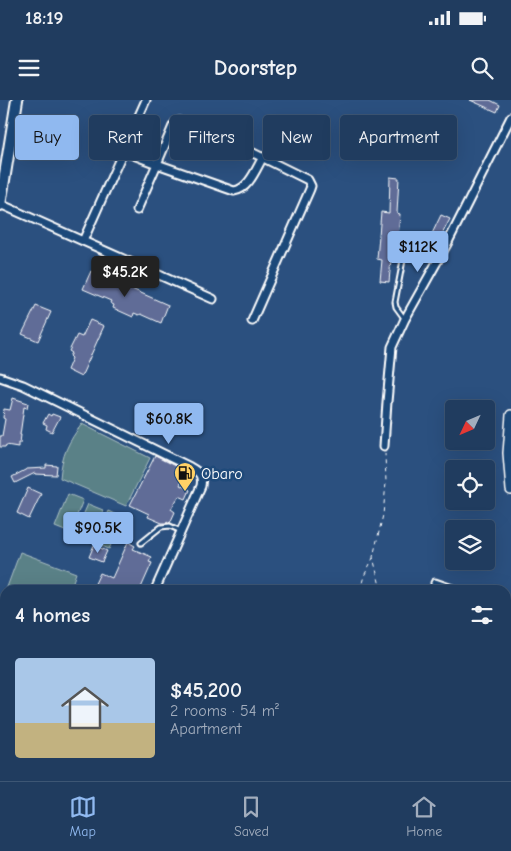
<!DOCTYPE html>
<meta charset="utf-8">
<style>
body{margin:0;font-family:"Comic Neue",sans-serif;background:#284365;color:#f1f3f6;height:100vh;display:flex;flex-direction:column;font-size:19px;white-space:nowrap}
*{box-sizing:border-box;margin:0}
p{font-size:16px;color:#a2adbd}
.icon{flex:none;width:28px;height:28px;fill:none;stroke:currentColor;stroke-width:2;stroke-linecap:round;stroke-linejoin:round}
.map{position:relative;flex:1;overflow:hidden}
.panel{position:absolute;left:0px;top:485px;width:511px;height:196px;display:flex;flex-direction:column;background:#203c5f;border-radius:15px 15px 0 0;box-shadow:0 5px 20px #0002,0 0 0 1px #3d5674}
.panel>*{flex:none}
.guide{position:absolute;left:15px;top:15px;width:481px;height:45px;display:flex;gap:10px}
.needle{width:32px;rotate:226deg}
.buttons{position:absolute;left:445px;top:300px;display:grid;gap:10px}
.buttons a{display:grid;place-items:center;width:50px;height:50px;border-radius:5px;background:#203c5f;box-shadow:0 5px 20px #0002,0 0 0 1px #3d5674;font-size:25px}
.price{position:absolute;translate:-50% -42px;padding:0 11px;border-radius:5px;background:#90b9f0;color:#111;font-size:16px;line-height:32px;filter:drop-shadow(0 1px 2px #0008)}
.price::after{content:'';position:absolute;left:50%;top:30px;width:15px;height:11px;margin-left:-8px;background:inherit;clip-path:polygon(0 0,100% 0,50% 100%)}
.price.current{background:#222;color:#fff}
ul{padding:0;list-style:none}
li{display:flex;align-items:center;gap:15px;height:125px;padding:0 15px}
li span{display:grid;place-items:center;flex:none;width:140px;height:100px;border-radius:5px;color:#555}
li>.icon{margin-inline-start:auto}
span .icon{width:60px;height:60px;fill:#fffc;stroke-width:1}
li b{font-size:21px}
h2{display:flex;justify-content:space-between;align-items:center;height:60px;padding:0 15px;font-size:21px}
.chip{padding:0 18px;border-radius:5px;background:#203c5f;box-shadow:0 5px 20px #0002,0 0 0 1px #3d5674;font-size:18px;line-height:45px}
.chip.current{background:#90b9f0;color:#111}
.status{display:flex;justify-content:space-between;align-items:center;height:35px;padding:0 25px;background:#203c5f;direction:ltr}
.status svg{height:14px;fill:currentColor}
header{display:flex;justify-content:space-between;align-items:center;height:65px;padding:0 15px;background:#203c5f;font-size:22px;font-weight:600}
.dock{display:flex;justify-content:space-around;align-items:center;height:70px;border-top:1px solid #3d5674;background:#203c5f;font-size:14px;color:#a2adbd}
.dock a{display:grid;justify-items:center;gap:2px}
.dock .current{color:#90b9f0}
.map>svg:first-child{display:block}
.green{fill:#5a8187;stroke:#acc0c3}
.building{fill:#606c97;stroke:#fff}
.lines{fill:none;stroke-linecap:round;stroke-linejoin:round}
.service-casing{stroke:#fff;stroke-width:7}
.minor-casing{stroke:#fff;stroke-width:11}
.tertiary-casing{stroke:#fff;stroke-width:12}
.secondary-casing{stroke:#fff;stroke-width:14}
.path{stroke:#fff;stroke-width:1;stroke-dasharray:4 4;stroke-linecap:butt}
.service{stroke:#1f4a7a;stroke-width:3}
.minor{stroke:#1f4a7a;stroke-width:7}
.tertiary{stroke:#1f4a7a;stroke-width:9}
.secondary{stroke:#1f4a7a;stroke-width:10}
.labels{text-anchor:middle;stroke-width:5;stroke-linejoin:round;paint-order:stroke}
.poi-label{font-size:16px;fill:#fff;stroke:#1f4a7a;text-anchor:start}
</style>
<div class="status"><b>18:19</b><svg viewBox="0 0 49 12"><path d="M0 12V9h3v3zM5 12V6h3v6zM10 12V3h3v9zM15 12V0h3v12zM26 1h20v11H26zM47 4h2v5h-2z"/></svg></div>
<header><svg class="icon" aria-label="menu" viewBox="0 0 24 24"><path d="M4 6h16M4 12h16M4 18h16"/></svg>Doorstep<svg class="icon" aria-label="search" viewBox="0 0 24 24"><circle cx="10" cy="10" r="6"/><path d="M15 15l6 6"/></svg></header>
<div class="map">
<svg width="511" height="681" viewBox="0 0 511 681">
<rect width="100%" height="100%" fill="#2b507f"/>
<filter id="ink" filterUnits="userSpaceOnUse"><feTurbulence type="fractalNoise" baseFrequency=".02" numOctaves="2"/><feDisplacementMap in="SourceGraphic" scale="10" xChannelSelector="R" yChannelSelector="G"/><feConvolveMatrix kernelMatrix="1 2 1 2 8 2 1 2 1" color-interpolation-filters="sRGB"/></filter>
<g filter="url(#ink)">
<path class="green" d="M82,324L150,358L126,406L60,378C62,355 68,342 82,324Z
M68,394L83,400L70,433L55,427Z
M88,404L103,410L89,443L74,436Z
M108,411L123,418L109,449L95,443Z
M20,452L76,473L70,490H6Z
M5,494V588L0,586V508Z"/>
<path class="building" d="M470,0H490L500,5L497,12Z
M390,77L399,78L397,113L400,114L396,161L391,160L389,182L380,181L382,160L377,159L381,112L389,113Z
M441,115L450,119L437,144L429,140Z
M91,171L168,205L161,223L141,214L139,215L134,213L133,217L113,208L114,205L110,203L111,201L83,189Z
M36,206L51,212L38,241L22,234Z
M90,220L104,226L81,277L67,270L72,258L70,256L72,253L69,251L77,235L82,237Z
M13,298L28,303L27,308L24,307L20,335H21L20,343H18V347L6,345L5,347H0V336H2L5,319L3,318L4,309L10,310Z
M48,314L51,316L52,314L60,317L52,332L46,329L47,325L43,323Z
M155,356L187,372L180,385L190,390L186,399L179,396L171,409L175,412L170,423L167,421L166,423H162L148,417L149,414L130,405Z
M46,365L57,366L56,375L35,374V373L15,383L12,377L27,369L46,368Z
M28,388L41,394L29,419L17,413Z
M128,442L135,446L133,449L152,457L149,462L152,463L140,490H92L100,473L112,478Z
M94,445L107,451L102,462L89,457Z"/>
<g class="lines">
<g class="service-casing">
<path id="service" d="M403,160L395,202L396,207L404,218
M141,443L161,427L170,426L181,431"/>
</g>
<g class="minor-casing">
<path id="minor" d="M123,51L157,64L173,26L175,23L179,21L205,30L225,39L308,80L311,86L310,89L252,221
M0,104L213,199
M137,110L157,64L234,91C249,89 256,69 263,57
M83,141L146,0
M0,277L23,285L190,367C199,372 203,375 201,386L155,490
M384,346L387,302L392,247L405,219L447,144L511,17
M435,483L455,490
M506,508L511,510
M64,681L66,676"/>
</g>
<g class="tertiary-casing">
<path id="tertiary" d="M511,315L508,353L511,390"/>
</g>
<g class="secondary-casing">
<path id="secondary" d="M0,105L17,0"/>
</g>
<path class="path" d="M360,490L364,476L373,458
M381,490L373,457L383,415L386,383L385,353
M506,589L511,584
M424,676L427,681
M471,681L472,676"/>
<use href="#service" class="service"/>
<use href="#minor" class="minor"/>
<use href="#tertiary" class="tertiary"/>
<use href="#secondary" class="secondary"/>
</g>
</g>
<defs>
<g id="fuel-pin" transform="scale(1.125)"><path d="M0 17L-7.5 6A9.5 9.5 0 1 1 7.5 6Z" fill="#ffd166" stroke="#1f4a7a"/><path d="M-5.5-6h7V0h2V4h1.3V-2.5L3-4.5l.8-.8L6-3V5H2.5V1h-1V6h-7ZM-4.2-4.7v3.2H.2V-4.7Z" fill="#111"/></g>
</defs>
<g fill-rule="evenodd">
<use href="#fuel-pin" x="185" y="373"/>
</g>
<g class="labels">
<g class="poi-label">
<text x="201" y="379">Obaro</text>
</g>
</g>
</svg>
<div class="buttons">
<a><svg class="needle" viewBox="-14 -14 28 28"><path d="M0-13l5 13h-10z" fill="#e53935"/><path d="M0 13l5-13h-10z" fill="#a2adbd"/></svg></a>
<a><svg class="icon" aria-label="locate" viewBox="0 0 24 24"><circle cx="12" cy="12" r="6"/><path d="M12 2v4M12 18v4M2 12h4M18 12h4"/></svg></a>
<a><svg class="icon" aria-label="layers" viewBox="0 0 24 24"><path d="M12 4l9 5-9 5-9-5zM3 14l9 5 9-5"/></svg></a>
</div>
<b class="price" style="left:418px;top:173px">$112K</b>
<b class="price current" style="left:125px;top:198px">$45.2K</b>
<b class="price" style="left:169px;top:345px">$60.8K</b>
<b class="price" style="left:98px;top:454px">$90.5K</b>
<div class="guide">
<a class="chip current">Buy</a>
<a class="chip">Rent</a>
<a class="chip">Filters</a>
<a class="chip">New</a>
<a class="chip">Apartment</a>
</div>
<section class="panel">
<h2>4 homes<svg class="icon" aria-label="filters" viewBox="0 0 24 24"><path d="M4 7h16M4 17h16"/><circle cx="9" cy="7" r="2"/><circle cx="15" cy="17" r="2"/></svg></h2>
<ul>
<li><span style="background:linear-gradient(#a9c7e8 65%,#c2b280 0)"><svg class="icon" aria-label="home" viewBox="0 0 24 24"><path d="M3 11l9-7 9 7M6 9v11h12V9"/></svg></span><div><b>$45,200</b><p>2 rooms · 54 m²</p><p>Apartment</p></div></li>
</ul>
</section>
</div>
<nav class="dock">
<a class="current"><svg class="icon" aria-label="map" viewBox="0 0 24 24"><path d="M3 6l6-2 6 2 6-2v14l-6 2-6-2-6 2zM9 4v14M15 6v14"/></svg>Map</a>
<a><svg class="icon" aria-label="saved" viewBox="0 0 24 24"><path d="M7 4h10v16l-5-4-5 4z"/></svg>Saved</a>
<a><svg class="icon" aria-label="home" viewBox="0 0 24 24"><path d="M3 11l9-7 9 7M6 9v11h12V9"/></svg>Home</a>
</nav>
